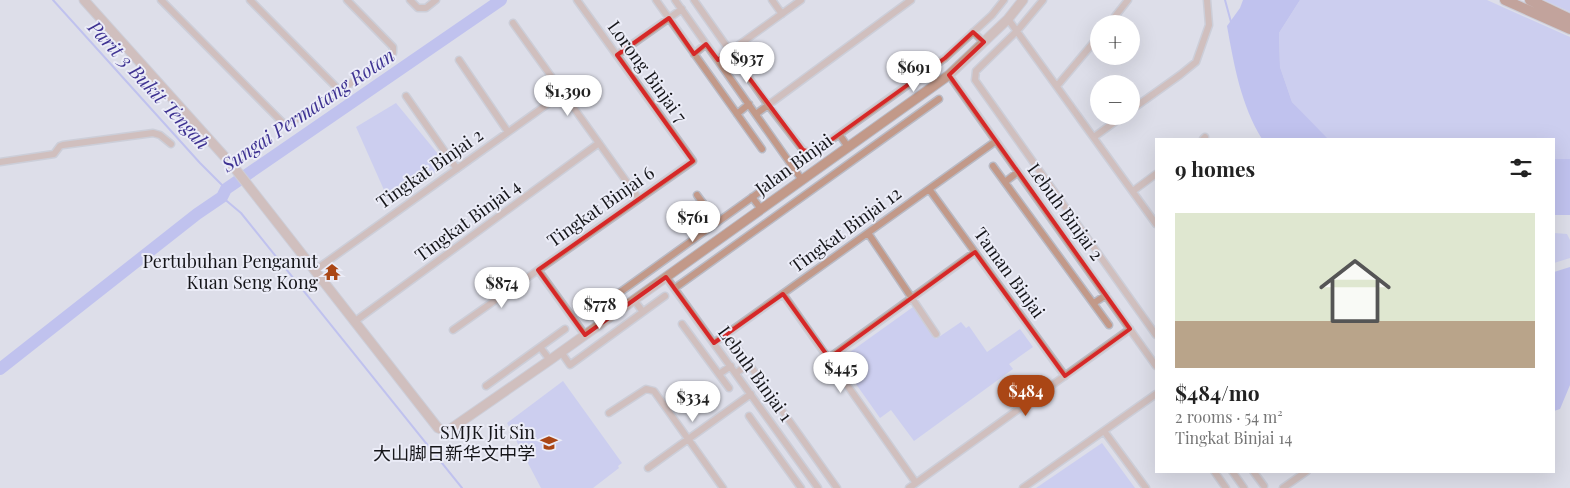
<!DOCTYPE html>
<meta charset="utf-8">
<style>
body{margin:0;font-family:"Playfair Display","Noto Sans SC",serif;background:#f2f2f2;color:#222;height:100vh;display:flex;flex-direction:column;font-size:19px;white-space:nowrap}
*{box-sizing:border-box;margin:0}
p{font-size:16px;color:#767676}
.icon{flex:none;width:28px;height:28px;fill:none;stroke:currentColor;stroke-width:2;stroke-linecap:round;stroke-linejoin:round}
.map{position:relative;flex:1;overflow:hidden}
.sheet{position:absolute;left:1155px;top:138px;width:400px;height:335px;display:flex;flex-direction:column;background:#fff;border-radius:0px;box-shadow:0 5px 20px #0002}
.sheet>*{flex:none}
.buttons{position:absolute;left:1090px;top:15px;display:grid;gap:10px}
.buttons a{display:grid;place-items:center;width:50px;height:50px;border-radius:50%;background:#fff;box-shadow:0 5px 20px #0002;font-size:25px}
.price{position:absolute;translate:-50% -42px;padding:0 11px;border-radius:18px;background:#fff;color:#222;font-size:16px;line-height:32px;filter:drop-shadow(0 1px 2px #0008)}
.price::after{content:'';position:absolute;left:50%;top:30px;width:15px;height:11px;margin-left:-8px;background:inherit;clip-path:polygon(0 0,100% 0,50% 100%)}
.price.active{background:#aa4615;color:#fff}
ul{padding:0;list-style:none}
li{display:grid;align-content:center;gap:10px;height:265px;padding:0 20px}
li span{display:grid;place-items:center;height:155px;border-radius:0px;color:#555}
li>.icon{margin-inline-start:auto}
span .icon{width:90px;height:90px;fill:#fffc;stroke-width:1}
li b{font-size:21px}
h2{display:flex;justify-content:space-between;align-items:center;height:60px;padding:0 20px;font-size:21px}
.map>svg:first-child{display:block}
.green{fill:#b8baf7}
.water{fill:#9ea0f4}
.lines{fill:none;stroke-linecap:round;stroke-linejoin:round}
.stream{stroke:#9ea0f4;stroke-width:2}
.river{stroke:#9ea0f4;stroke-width:12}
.minor-casing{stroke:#b9bac4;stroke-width:9}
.tertiary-casing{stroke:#b9bac4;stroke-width:11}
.primary-casing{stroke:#b9bac4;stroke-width:12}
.minor{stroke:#c29989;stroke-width:6}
.tertiary{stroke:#c29989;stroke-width:9}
.primary{stroke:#a35c3f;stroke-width:10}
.marked{fill:none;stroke:#d62828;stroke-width:4;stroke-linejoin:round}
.labels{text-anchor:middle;stroke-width:4;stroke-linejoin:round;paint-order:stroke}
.street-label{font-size:18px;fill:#151519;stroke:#ebecf7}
.poi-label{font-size:18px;fill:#151519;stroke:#ebecf7;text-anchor:end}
.water-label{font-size:19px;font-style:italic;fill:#3e3292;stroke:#ebecf7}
</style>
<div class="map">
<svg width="1570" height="488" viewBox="0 0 1570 488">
<rect width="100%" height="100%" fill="#dddee9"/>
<path class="green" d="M1300,0H1487L1570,37V159H1554V139H1327L1325,138L1292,102L1280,67L1279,33Z
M1544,0H1570V12Z
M396,103L443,160L441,168L402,198L388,199L356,127Z
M1554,233L1567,234L1570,240V258L1554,263Z
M913,307L936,339L961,322L966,328L969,326L987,352L1020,329L1033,347L1009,364L1013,369L914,441L891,410L880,418L839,360Z
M563,381L622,463L618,466L619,468L593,488H541L507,423Z
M1102,443L1135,488H1036Z"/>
<path class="water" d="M1243,0H1300L1279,33L1280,67L1292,102L1328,139H1262C1241,105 1234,65 1227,26L1240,8Z
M1554,159H1570V215H1554Z
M1570,267V385L1560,409L1554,411V272Z"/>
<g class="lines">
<path class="stream" d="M53,0L200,163L226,189
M1225,0L1231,22
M222,197L241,213L462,488"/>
<path class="river" d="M0,369L197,214L222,197L226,189L501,0"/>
<g class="minor-casing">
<path id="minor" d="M161,0L282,122L285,124L292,122L340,91L393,53V47L347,0
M250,0L340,91
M410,0L418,8H426L436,0
M656,0L762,149
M675,0L802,180
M694,0L768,105L803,150L813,153L945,58L992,15L1004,0
M772,0L782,14
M1043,0L1017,31L976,71L975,80L1156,335
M1008,19L1156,224
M513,23L639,199
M1109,24L1128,0
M973,32L984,42
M694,54L706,44
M617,55L682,9
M459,60L508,132
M718,60L801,0
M949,75L1156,366
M1057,86L1099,36
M406,96L457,169
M1131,110L1180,75L1196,62L1209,25L1207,0
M737,114L749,104
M756,114L911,0
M839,134L848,147
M1094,137L1123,116
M1203,139L1205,137
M0,162L54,154L60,146L63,145L153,133L160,135L171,144
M993,166L1109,325
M1005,182L1018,172
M929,189L1065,376
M1133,191L1156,174
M697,195L717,222
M752,197L761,209
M868,233L936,334
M538,270L585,335
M314,271L563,93
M666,277L818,488
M675,288L939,99
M783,294L916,483
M634,300L643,312L665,296
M1094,303L1106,295
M587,316L779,178
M354,322L599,143
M682,324L729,388
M453,330L693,161L577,0
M714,343L996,141
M734,343L837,488
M540,347L550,360
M561,352L570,365L643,312
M829,358L975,252
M736,373L749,364
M719,374L731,366
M486,386L565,329
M609,413L646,389L654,391L723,488
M749,416L801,488
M1104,431L1146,488
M648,468L751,394
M1214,471L1226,488
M1232,471L1244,488
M1253,471L1264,486
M909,488L1130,329
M1023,488L1156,394
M1283,488L1307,471"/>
</g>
<g class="tertiary-casing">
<path id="tertiary" d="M84,0L233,166L438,428L443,430H449L550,360L949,75L1008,19L1023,0"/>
</g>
<g class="primary-casing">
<path id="primary" d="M1505,0L1570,29
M1530,0L1570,19"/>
</g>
<use href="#minor" class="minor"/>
<use href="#tertiary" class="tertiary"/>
<use href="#primary" class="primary"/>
</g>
<path d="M0 0H1570V488H0ZM669,18L694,54L706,44L718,60L729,51L803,150L813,153L945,58L973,32L984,42L949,75L1130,329L1065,376L975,252L829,358L783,294L714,343L666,277L585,335L538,270L693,161L617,55Z" fill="#dddee9" fill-opacity=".55" fill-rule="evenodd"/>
<path class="marked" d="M669,18L694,54L706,44L718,60L729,51L803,150L813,153L945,58L973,32L984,42L949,75L1130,329L1065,376L975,252L829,358L783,294L714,343L666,277L585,335L538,270L693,161L617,55Z"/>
<defs>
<g id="temple-bare" transform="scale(1.35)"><path d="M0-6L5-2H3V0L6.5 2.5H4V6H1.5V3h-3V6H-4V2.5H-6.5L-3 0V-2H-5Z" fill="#aa4615" stroke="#ebecf7" stroke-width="2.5" paint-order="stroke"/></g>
<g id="school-bare" transform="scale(1.35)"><path d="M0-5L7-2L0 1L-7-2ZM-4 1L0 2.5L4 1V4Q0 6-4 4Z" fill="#aa4615" stroke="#ebecf7" stroke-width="2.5" paint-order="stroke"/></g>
</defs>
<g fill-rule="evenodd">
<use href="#temple-bare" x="332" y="272"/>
<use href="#school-bare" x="549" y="443"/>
</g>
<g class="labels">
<g class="street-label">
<text transform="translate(647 72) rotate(54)" y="6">Lorong Binjai 7</text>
<text transform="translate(794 165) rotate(-36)" y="6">Jalan Binjai</text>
<text transform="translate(430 169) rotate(-35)" y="6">Tingkat Binjai 2</text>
<text transform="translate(601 207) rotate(-35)" y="6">Tingkat Binjai 6</text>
<text transform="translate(1065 212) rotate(54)" y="6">Lebuh Binjai 2</text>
<text transform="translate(468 221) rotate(-36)" y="6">Tingkat Binjai 4</text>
<text transform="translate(846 230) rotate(-36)" y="6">Tingkat Binjai 12</text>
<text transform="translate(1009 273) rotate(54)" y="6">Taman Binjai</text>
<text transform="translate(755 374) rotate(54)" y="6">Lebuh Binjai 1</text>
</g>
<g class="poi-label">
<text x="318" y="268">Pertubuhan Penganut<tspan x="318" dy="21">Kuan Seng Kong</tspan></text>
<text x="535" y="439">SMJK Jit Sin<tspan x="535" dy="21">大山脚日新华文中学</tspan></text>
</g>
<g class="water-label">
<text transform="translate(149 85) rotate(47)" y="7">Parit 3 Bukit Tengah</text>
<text transform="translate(308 110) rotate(-34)" y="7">Sungai Permatang Rotan</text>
</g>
</g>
</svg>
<div class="buttons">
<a>+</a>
<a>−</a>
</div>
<b class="price" style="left:747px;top:84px">$937</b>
<b class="price" style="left:914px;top:93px">$691</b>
<b class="price" style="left:568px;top:117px">$1,390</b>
<b class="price" style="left:693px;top:243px">$761</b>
<b class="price" style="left:502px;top:309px">$874</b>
<b class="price" style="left:600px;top:330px">$778</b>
<b class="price" style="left:841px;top:394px">$445</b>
<b class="price active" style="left:1026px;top:417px">$484</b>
<b class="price" style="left:693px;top:423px">$334</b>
<section class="sheet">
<h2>9 homes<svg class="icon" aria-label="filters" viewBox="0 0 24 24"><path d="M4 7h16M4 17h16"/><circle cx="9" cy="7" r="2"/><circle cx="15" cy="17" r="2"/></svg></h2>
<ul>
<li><span style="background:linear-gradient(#dfe7d0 70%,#b9a48a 0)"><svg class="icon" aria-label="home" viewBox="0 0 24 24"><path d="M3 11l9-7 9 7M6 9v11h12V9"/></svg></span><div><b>$484/mo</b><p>2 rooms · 54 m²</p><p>Tingkat Binjai 14</p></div></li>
</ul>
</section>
</div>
